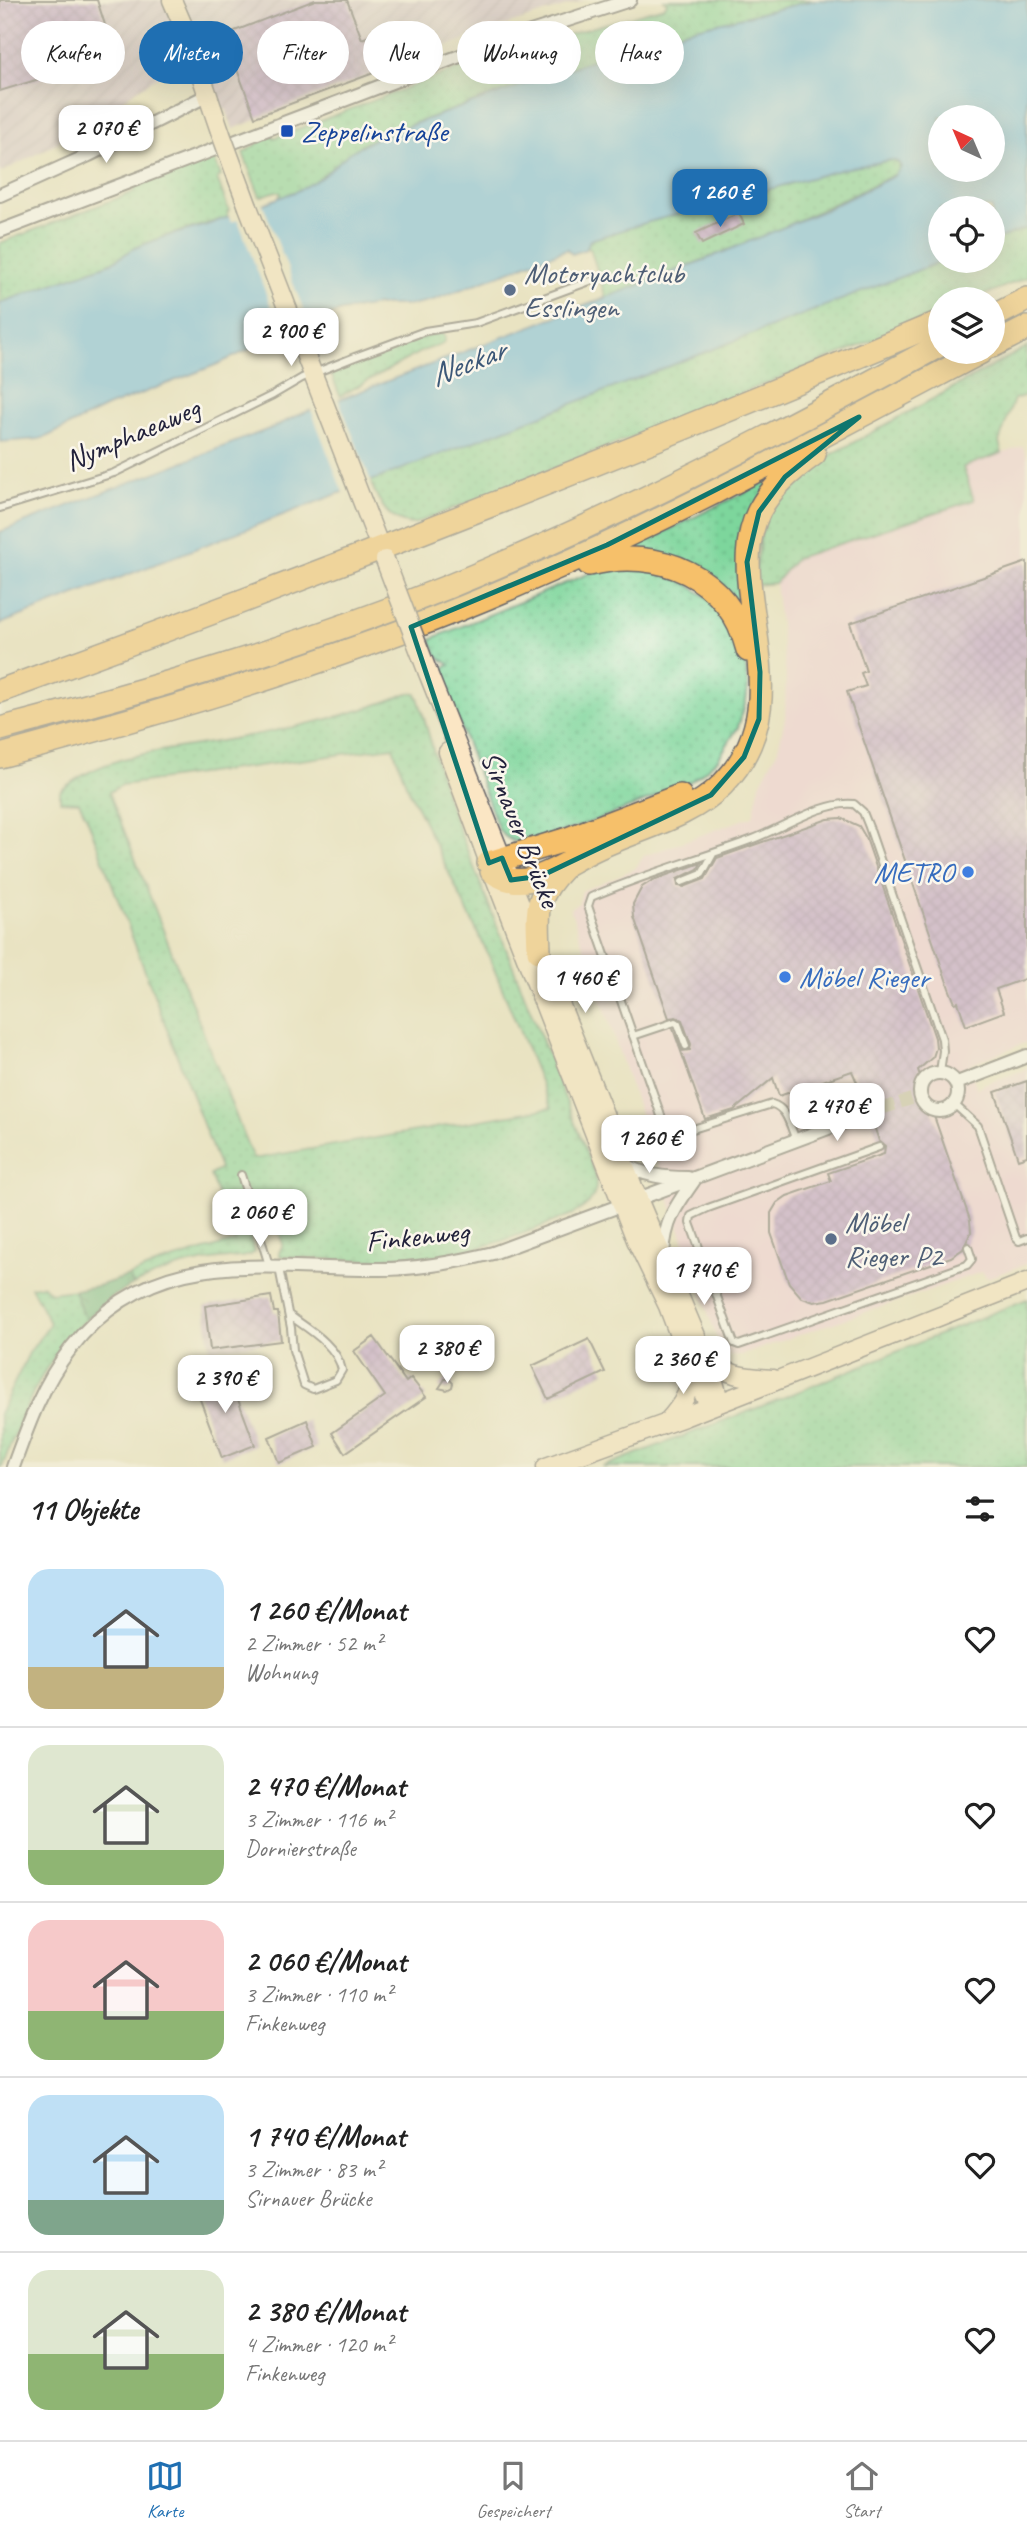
<!DOCTYPE html>
<html lang="de">
<meta charset="utf-8">
<style>
body{margin:0;font-family:Caveat,sans-serif;background:#f6f6f6;color:#222;height:100vh;display:flex;flex-direction:column;font-size:26px;white-space:nowrap}
*{box-sizing:border-box;margin:0}
p{font-size:23px;color:#767676}
.icon{flex:none;width:38px;height:38px;fill:none;stroke:currentColor;stroke-width:2;stroke-linecap:round;stroke-linejoin:round}
.map{position:relative;height:1467px;overflow:hidden}
.drawer{display:flex;flex-direction:column;background:#fff;flex:1}
.drawer>*{flex:none}
.top-card{position:absolute;left:21px;top:21px;width:985px;height:63px;display:flex;gap:14px}
.needle{width:46px;rotate:316deg}
.tools{position:absolute;left:928px;top:105px;display:grid;gap:14px}
.tools a{display:grid;place-items:center;width:77px;height:77px;border-radius:50%;background:#fff;box-shadow:0 7px 28px #0002;font-size:35px}
.price{position:absolute;translate:-50% -60px;padding:0 16px;border-radius:14px;background:#fff;color:#222;font-size:23px;line-height:46px;filter:drop-shadow(0 2px 4px #0008)}
.price::after{content:'';position:absolute;left:50%;top:42px;width:21px;height:16px;margin-left:-10px;background:inherit;clip-path:polygon(0 0,100% 0,50% 100%)}
.price.on{background:#1f6fb2;color:#fff}
ul{padding:0;list-style:none}
li{display:flex;align-items:center;gap:21px;height:175px;padding:0 28px}
li+li{border-top:2px solid #e0e0e0}
li span{display:grid;place-items:center;flex:none;width:196px;height:140px;border-radius:21px;color:#555}
li>.icon{margin-inline-start:auto}
span .icon{width:84px;height:84px;fill:#fffc;stroke-width:1}
li b{font-size:30px}
h2{display:flex;justify-content:space-between;align-items:center;height:84px;padding:0 28px;font-size:30px}
.pill{padding:0 24px;border-radius:32px;background:#fff;box-shadow:0 7px 28px #0002;font-size:24px;line-height:63px}
.pill.on{background:#1f6fb2;color:#fff}
.tab-bar{display:flex;justify-content:space-around;align-items:center;height:98px;border-top:2px solid #e0e0e0;background:#fff;font-size:19px;color:#767676}
.tab-bar a{display:grid;justify-items:center;gap:4px}
.tab-bar .on{color:#1f6fb2}
.map>svg:first-child{display:block}
.built{fill:#f3cfdf}
.industrial{fill:url(#industrial-furrows)}
.grass{fill:url(#grass-dots);stroke:#507c6c;stroke-width:2;fill-rule:evenodd}
.forest{fill:url(#forest-crowns);stroke:#446c60;stroke-width:2}
.water{fill:#6dbce8;stroke:#486f92;stroke-width:2;fill-rule:evenodd}
.pier{fill:#e9e3c2}
.building{fill:url(#building-cross-hatch)}
.lines{fill:none;stroke-linecap:round;stroke-linejoin:round}
.street-tunnel{stroke:#c1bca7;stroke-width:12;stroke-dasharray:12 6;stroke-linecap:butt}
.lane-casing{stroke:#68666a;stroke-width:10}
.street-casing{stroke:#68666a;stroke-width:16}
.secondary-casing{stroke:#68666a;stroke-width:21}
.highway-casing{stroke:#68666a;stroke-width:26}
.lane{stroke:#fff;stroke-width:6}
.street{stroke:#fff;stroke-width:12}
.secondary{stroke:#fbe6c4;stroke-width:18}
.highway{stroke:#f6c06b;stroke-width:23}
.secondary-bridge-casing{stroke:#68666a;stroke-width:21;stroke-linecap:butt}
.secondary-bridge{stroke:#fbe6c4;stroke-width:18}
.marked{fill:none;stroke:#0f766e;stroke-width:5;stroke-linejoin:round}
.transit-dot{fill:#1a4fb4;stroke:#fbf7ec;stroke-width:2.5}
.service-dot{fill:#5c6f8a;stroke:#fbf7ec;stroke-width:2.5}
.shop-dot{fill:#3f7fe0;stroke:#fbf7ec;stroke-width:2.5}
.labels{text-anchor:middle;stroke-width:5;stroke-linejoin:round;paint-order:stroke}
.transit-label{font-size:30px;fill:#164399;stroke:#fbf7ec;text-anchor:start}
.service-label{font-size:30px;fill:#4e5e75;stroke:#fbf7ec;text-anchor:start}
.street-label{font-size:30px;fill:#22223b;stroke:#fbf7ec}
.shop-label{font-size:30px;fill:#366cbe;stroke:#fbf7ec;text-anchor:end}
.water-label{font-size:32px;font-style:italic;fill:#3c5878;stroke:#fbf7ec}
</style>
<div class="map">
<svg width="1027" height="1467" viewBox="0 0 1027 1467">
<defs>
<pattern id="industrial-furrows" width="10" height="10" patternUnits="userSpaceOnUse" patternTransform="scale(1.75)"><rect width="10" height="10" fill="#cfbdce"/><path d="M-1 1l2-2M0 10L10 0M9 11l2-2" fill="none" stroke="#b1a2b2"/></pattern>
<pattern id="grass-dots" width="8" height="8" patternUnits="userSpaceOnUse" patternTransform="scale(1.75)"><rect width="8" height="8" fill="#7dd69c"/><path d="M2 2h.1M6 6h.1" fill="none" stroke="#6cb787" stroke-width="1.8" stroke-linecap="round"/></pattern>
<pattern id="forest-crowns" width="20" height="18" patternUnits="userSpaceOnUse" patternTransform="scale(1.75)"><rect width="20" height="18" fill="#66b784"/><path d="M2 6a3 3 0 1 1 6 0M12 15a3 3 0 1 1 6 0" fill="none" stroke="#54946d"/></pattern>
<pattern id="building-cross-hatch" width="8" height="8" patternUnits="userSpaceOnUse" patternTransform="scale(1.75)"><rect width="8" height="8" fill="#ba96d2"/><path d="M0 0l8 8M0 8l8-8" fill="none" stroke="#977aac"/></pattern>
</defs>
<rect width="100%" height="100%" fill="#fbf7ec"/>
<filter id="ink" filterUnits="userSpaceOnUse"><feTurbulence type="fractalNoise" baseFrequency=".0143" numOctaves="2"/><feDisplacementMap in="SourceGraphic" scale="14" xChannelSelector="R" yChannelSelector="G"/><feConvolveMatrix kernelMatrix="1 2 1 2 8 2 1 2 1" color-interpolation-filters="sRGB"/></filter>
<filter id="wash" filterUnits="userSpaceOnUse"><feTurbulence type="fractalNoise" baseFrequency=".00686" numOctaves="4" result="noise"/><feDisplacementMap in="SourceGraphic" scale="28" xChannelSelector="R" yChannelSelector="G"/><feGaussianBlur stdDeviation="1.57" result="paint"/><feColorMatrix in="noise" values="0 0 0 0 0 0 0 0 0 0 0 0 0 0 0 0 0 1.4 0 .05"/><feComposite in="paint" operator="in"/></filter>
<g filter="url(#wash)">
<rect width="100%" height="100%" fill="#e9e3c2"/>
<path class="built" d="M1023,446L1027,458V1042L969,1065L977,1089L984,1084L1027,1069V1264L987,1278L982,1272L741,1355L728,1356L720,1348L570,908L579,903L582,891L635,869L644,856L753,816L760,784L778,749L785,718L786,675L775,583L795,558L973,500L963,467Z"/>
<path class="industrial" d="M0,0H586L487,31L233,129L226,109L223,110L203,59L154,79L52,146L0,173Z"/>
<path class="grass" d="M664,0H815L688,30L612,53L415,123L362,144L312,184L278,199L281,193L276,191L260,197L243,153L272,134L274,138L494,55L499,57L536,45L539,40L551,36L556,38L664,7L667,3Z
M213,156L221,176L217,178L229,211L227,212L229,217L163,237L135,248L109,264L0,303V243L134,192L133,187Z
M891,160L900,164L898,173L776,231L606,298L590,248L586,249L590,240L645,223L843,169Z
M1027,228V277L975,299H940V314L414,524C388,523 379,502 370,481L942,261H992V241Z
M441,333L444,335L445,340L441,345L422,351L340,396L331,373L420,338Z
M1027,347V395L1014,399L999,442L1002,453L963,467L974,500L796,558L775,583L755,585V552L771,505L807,468Z
M769,480L748,624L632,548Z
M630,564L701,587L744,650L748,687L746,701L738,727L718,759L701,774L688,783C662,795 540,845 517,842C509,841 504,836 499,830L439,669L450,665L437,656L431,639L595,571Z
M408,693L416,694L418,697L447,799L595,1174C599,1195 591,1204 573,1214C533,1230 492,1247 449,1254C394,1264 337,1259 281,1257L279,1253L283,1244L276,1225L249,1235L255,1252C248,1258 238,1257 229,1258C194,1261 164,1270 133,1285L129,1276L158,1264L235,1241L210,1175L220,1169L87,818L79,802L60,801V791C105,753 165,751 221,741C282,730 351,717 408,693ZM393,747L406,784L488,954L551,1108L253,1159L109,792L122,785Z
M42,1285L50,1293L74,1290L82,1313L87,1318C42,1361 24,1410 2,1467H0V1412L29,1353L50,1323L31,1287Z
M1027,1299V1467H602L770,1403Z"/>
<path class="forest" d="M129,1276L133,1285L112,1297L87,1318L82,1313L74,1290L97,1286Z"/>
<path class="water" d="M815,0H1027V228L992,241V208H940V261H942L0,624V532L277,426L296,416L707,259L825,210L894,176L901,167L898,162L891,160L843,169L645,223L590,240L586,249L572,254L567,249L433,300L411,305H378L341,311L283,334L218,364L107,407L48,436L39,439L0,442V303L111,263L135,248L163,237L207,225L297,191L322,177L350,152L378,137L612,53L688,30ZM940,117H992V170H940Z"/>
<path class="pier" d="M262,202L310,327L283,338L238,220L231,222L228,214Z
M338,398L372,484L344,495L310,407Z"/>
<g id="blocks">
<path class="building" d="M0,0H97L115,56L0,91Z
M315,0H347L362,39L369,36L382,70L255,117L224,35Z
M739,213L744,224L702,244L696,233Z
M1027,562V978L996,989L1004,1012L966,1026L958,1002L955,1003L949,988L847,692L866,686L861,673L866,671L850,623Z
M841,818L859,826L866,838L935,1038L936,1048L933,1057L918,1070L970,1220L971,1232L963,1249L951,1257L827,1300L814,1302L802,1298L789,1283L771,1233V1213L777,1203L787,1196L831,1181L828,1173L884,1154L885,1146L879,1141L872,1120L874,1110L867,1105L852,1071L779,1096L773,1078L734,1110L705,1119L673,1029L683,1051L690,1050L691,1044L682,1020L676,1017L669,1018L634,917L633,904L642,887L653,880L701,863L698,869L677,879L678,886L684,887L705,879L717,858L828,819Z
M1027,1081V1156L1018,1159L995,1092Z
M271,1296L274,1312H278L281,1341L210,1350L205,1306Z
M374,1337L406,1382L411,1378L426,1397L345,1453L332,1433L385,1396L354,1351Z
M589,1339L605,1372L548,1399L532,1366Z
M228,1373L255,1445L222,1458L195,1386Z
M445,1379H449L453,1383L452,1387L447,1390L439,1388Z
M307,1420L317,1447L279,1463L269,1437Z"/>
</g>
</g>
<g filter="url(#ink)">
<use href="#blocks" fill-opacity="0" stroke="#68666a" stroke-width="2"/>
<g class="lines">
<path class="street-tunnel" d="M866,1114L920,1096"/>
<g class="lane-casing">
<path id="lane" d="M0,508L114,473L273,395L302,378L355,357L425,331L476,323L590,281
M682,882L702,874L713,854
M633,1036L675,1022L678,1024L686,1046
M954,1104L978,1126L1016,1238L1019,1241L1027,1238
M796,1140C790,1126 787,1108 772,1104L677,1134L667,1133L588,906L591,897C644,874 700,859 753,839C780,829 825,800 854,804L863,812L869,827L942,1039L943,1051L940,1072
M879,1147L708,1208L691,1216L690,1223L734,1343L739,1345L967,1265L972,1259L968,1247
M241,1175L269,1265
M279,1268L291,1328L293,1350L304,1385L313,1389L336,1380L342,1370C337,1345 308,1329 289,1315"/>
</g>
<g class="street-casing">
<path id="street" d="M0,195L89,155L208,95
M0,231L481,48L630,0
M920 1092a19 19 0 1 1 38 0a19 19 0 1 1-38 0Z
M957,1083L1027,1056
M624,1164C645,1176 664,1178 688,1178
M663,1254C665,1220 676,1206 695,1179
M13,1467C28,1425 43,1383 71,1348C151,1245 259,1269 372,1269C413,1270 453,1263 493,1253L866,1114"/>
</g>
<g class="secondary-casing">
<path id="secondary" d="M172,0L188,37L221,134
M248,207L385,560
M428,673L638,1199L711,1371L717,1393L714,1405
M448,752L488,860L636,1240L668,1306L694,1375L705,1397L714,1405
M705,1357C730,1377 742,1377 773,1379
M668,1421C683,1404 692,1391 689,1368
M546,1467L684,1417L1027,1282"/>
</g>
<g class="highway-casing">
<path id="highway" d="M992,317L1027,299
M992,346L1027,328
M589,564C659,546 729,576 748,650
M0,691C316,576 630,453 940,322
M0,729C150,690 300,646 445,588C615,519 778,433 940,345
M0,756C184,707 368,652 542,574C693,508 836,428 981,352
M489,863L568,839L680,796
M492,871C522,895 557,868 585,854C629,830 686,821 722,785C776,730 760,668 751,599C747,570 745,539 759,511C772,486 792,470 814,454
M539,951C538,911 533,899 563,868"/>
</g>
<use href="#lane" class="lane"/>
<use href="#street" class="street"/>
<use href="#secondary" class="secondary"/>
<use href="#highway" class="highway"/>
<g class="secondary-bridge-casing">
<path id="secondary-bridge" d="M221,134L248,207
M385,560L428,673"/>
</g>
<use href="#secondary-bridge" class="secondary-bridge"/>
</g>
</g>
<path d="M0 0H1027V1467H0ZM859,417L785,477L759,512L747,562L760,672L759,719L744,757L711,795L541,876L511,880L502,858L489,863L411,627L607,545Z" fill="#e9e3c2" fill-opacity=".55" fill-rule="evenodd"/>
<path class="marked" d="M859,417L785,477L759,512L747,562L760,672L759,719L744,757L711,795L541,876L511,880L502,858L489,863L411,627L607,545Z"/>
<rect class="transit-dot" x="280" y="124" width="14" height="14" rx="3.5"/>
<g class="service-dot">
<circle cx="510" cy="290" r="7"/>
<circle cx="831" cy="1239" r="7"/>
</g>
<g class="shop-dot">
<circle cx="968" cy="872" r="7"/>
<circle cx="785" cy="977" r="7"/>
</g>
<g class="labels">
<g class="transit-label">
<text x="301" y="141">Zeppelinstraße</text>
</g>
<g class="service-label">
<text x="524" y="283">Motoryachtclub<tspan x="524" dy="34">Esslingen</tspan></text>
<text x="845" y="1232">Möbel<tspan x="845" dy="34">Rieger P2</tspan></text>
</g>
<g class="street-label">
<text transform="translate(132 434) rotate(-23)" y="10">Nymphaeaweg</text>
<text transform="translate(521 829) rotate(68)" y="10">Sirnauer Brücke</text>
<text transform="translate(417 1236) rotate(-6)" y="10">Finkenweg</text>
</g>
<g class="shop-label">
<text x="954" y="882">METRO</text>
<text x="799" y="987" text-anchor="start">Möbel Rieger</text>
</g>
<g class="water-label">
<text transform="translate(467 362) rotate(-21)" y="11">Neckar</text>
</g>
</g>
</svg>
<div class="tools">
<a><svg class="needle" viewBox="-14 -14 28 28"><path d="M0-13l5 13h-10z" fill="#e53935"/><path d="M0 13l5-13h-10z" fill="#767676"/></svg></a>
<a><svg class="icon" aria-label="locate" viewBox="0 0 24 24"><circle cx="12" cy="12" r="6"/><path d="M12 2v4M12 18v4M2 12h4M18 12h4"/></svg></a>
<a><svg class="icon" aria-label="layers" viewBox="0 0 24 24"><path d="M12 4l9 5-9 5-9-5zM3 14l9 5 9-5"/></svg></a>
</div>
<b class="price" style="left:106px;top:165px">2 070 €</b>
<b class="price on" style="left:720px;top:229px">1 260 €</b>
<b class="price" style="left:291px;top:368px">2 900 €</b>
<b class="price" style="left:585px;top:1015px">1 460 €</b>
<b class="price" style="left:837px;top:1143px">2 470 €</b>
<b class="price" style="left:649px;top:1175px">1 260 €</b>
<b class="price" style="left:260px;top:1249px">2 060 €</b>
<b class="price" style="left:704px;top:1307px">1 740 €</b>
<b class="price" style="left:447px;top:1385px">2 380 €</b>
<b class="price" style="left:683px;top:1396px">2 360 €</b>
<b class="price" style="left:225px;top:1415px">2 390 €</b>
<div class="top-card">
<a class="pill">Kaufen</a>
<a class="pill on">Mieten</a>
<a class="pill">Filter</a>
<a class="pill">Neu</a>
<a class="pill">Wohnung</a>
<a class="pill">Haus</a>
</div>
</div>
<section class="drawer">
<h2>11 Objekte<svg class="icon" aria-label="filters" viewBox="0 0 24 24"><path d="M4 7h16M4 17h16"/><circle cx="9" cy="7" r="2"/><circle cx="15" cy="17" r="2"/></svg></h2>
<ul>
<li><span style="background:linear-gradient(#bfe0f5 70%,#c2b280 0)"><svg class="icon" aria-label="home" viewBox="0 0 24 24"><path d="M3 11l9-7 9 7M6 9v11h12V9"/></svg></span><div><b>1 260 €/Monat</b><p>2 Zimmer · 52 m²</p><p>Wohnung</p></div><svg class="icon" aria-label="heart" viewBox="0 0 24 24"><path d="M12 20l-8-8c-3-5 5-10 8-4 3-6 11-1 8 4z"/></svg></li>
<li><span style="background:linear-gradient(#dfe7d0 75%,#8fb573 0)"><svg class="icon" aria-label="home" viewBox="0 0 24 24"><path d="M3 11l9-7 9 7M6 9v11h12V9"/></svg></span><div><b>2 470 €/Monat</b><p>3 Zimmer · 116 m²</p><p>Dornierstraße</p></div><svg class="icon" aria-label="heart" viewBox="0 0 24 24"><path d="M12 20l-8-8c-3-5 5-10 8-4 3-6 11-1 8 4z"/></svg></li>
<li><span style="background:linear-gradient(#f6c9c9 65%,#8fb573 0)"><svg class="icon" aria-label="home" viewBox="0 0 24 24"><path d="M3 11l9-7 9 7M6 9v11h12V9"/></svg></span><div><b>2 060 €/Monat</b><p>3 Zimmer · 110 m²</p><p>Finkenweg</p></div><svg class="icon" aria-label="heart" viewBox="0 0 24 24"><path d="M12 20l-8-8c-3-5 5-10 8-4 3-6 11-1 8 4z"/></svg></li>
<li><span style="background:linear-gradient(#bfe0f5 75%,#7fa58c 0)"><svg class="icon" aria-label="home" viewBox="0 0 24 24"><path d="M3 11l9-7 9 7M6 9v11h12V9"/></svg></span><div><b>1 740 €/Monat</b><p>3 Zimmer · 83 m²</p><p>Sirnauer Brücke</p></div><svg class="icon" aria-label="heart" viewBox="0 0 24 24"><path d="M12 20l-8-8c-3-5 5-10 8-4 3-6 11-1 8 4z"/></svg></li>
<li><span style="background:linear-gradient(#dfe7d0 60%,#8fb573 0)"><svg class="icon" aria-label="home" viewBox="0 0 24 24"><path d="M3 11l9-7 9 7M6 9v11h12V9"/></svg></span><div><b>2 380 €/Monat</b><p>4 Zimmer · 120 m²</p><p>Finkenweg</p></div><svg class="icon" aria-label="heart" viewBox="0 0 24 24"><path d="M12 20l-8-8c-3-5 5-10 8-4 3-6 11-1 8 4z"/></svg></li>
</ul>
</section>
<nav class="tab-bar">
<a class="on"><svg class="icon" aria-label="map" viewBox="0 0 24 24"><path d="M3 6l6-2 6 2 6-2v14l-6 2-6-2-6 2zM9 4v14M15 6v14"/></svg>Karte</a>
<a><svg class="icon" aria-label="saved" viewBox="0 0 24 24"><path d="M7 4h10v16l-5-4-5 4z"/></svg>Gespeichert</a>
<a><svg class="icon" aria-label="home" viewBox="0 0 24 24"><path d="M3 11l9-7 9 7M6 9v11h12V9"/></svg>Start</a>
</nav>
